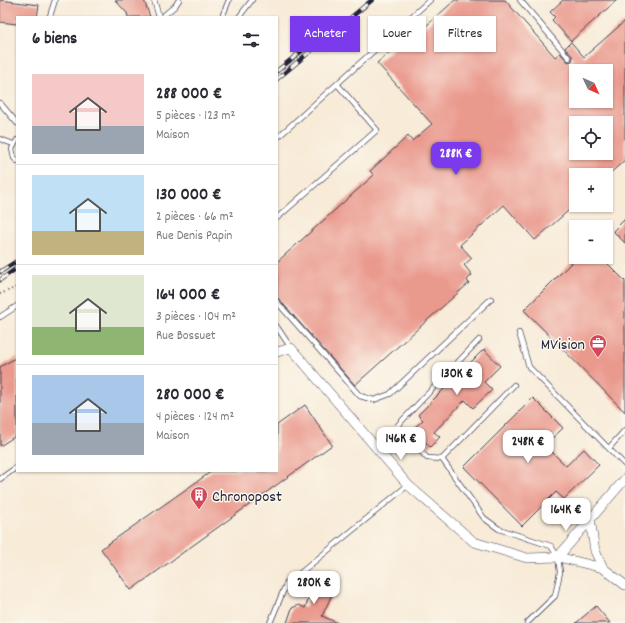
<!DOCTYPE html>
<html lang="fr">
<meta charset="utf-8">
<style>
body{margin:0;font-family:Dekko,sans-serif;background:#f2f2f3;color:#2b2b33;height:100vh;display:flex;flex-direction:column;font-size:15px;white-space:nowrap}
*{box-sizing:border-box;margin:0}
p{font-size:13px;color:#7c7c81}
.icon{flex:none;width:22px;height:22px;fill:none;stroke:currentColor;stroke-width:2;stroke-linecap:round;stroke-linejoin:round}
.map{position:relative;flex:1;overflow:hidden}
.details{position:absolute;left:16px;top:16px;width:262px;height:456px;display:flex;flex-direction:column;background:#fff;border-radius:0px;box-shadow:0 1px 3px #0004}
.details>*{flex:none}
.top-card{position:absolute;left:290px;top:16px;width:275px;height:36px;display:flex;gap:8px}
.needle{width:26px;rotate:134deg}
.controls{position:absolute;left:569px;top:64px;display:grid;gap:8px}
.controls a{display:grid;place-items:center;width:44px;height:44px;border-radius:0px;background:#fff;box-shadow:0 1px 3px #0004;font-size:20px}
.price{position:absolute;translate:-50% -34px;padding:0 9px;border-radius:8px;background:#fff;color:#222;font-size:13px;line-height:26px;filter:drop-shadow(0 1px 2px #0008)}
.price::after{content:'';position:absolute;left:50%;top:24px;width:12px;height:9px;margin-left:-6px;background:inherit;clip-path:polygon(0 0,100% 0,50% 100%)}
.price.on{background:#7c3aed;color:#fff}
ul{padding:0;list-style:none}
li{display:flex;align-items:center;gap:12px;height:100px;padding:0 16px}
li+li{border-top:1px solid #e1e1e2}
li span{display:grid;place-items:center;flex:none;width:112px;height:80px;border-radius:0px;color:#555}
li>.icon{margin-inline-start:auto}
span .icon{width:48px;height:48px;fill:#fffc;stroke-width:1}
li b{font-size:17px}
h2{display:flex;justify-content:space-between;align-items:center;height:48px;padding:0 16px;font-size:17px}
.pill{padding:0 14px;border-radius:0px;background:#fff;box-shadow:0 1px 3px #0004;font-size:14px;line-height:36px}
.pill.on{background:#7c3aed;color:#fff}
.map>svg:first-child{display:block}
.building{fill:#ea998d;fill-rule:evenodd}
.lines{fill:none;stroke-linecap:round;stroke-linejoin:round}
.lane-casing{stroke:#424053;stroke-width:6}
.street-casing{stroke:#424053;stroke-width:10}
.path{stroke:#424053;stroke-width:2;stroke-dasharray:1 3;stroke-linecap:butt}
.lane{stroke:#fff;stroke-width:4.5}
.street{stroke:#fff;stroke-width:9}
.rail-casing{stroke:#22223b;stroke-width:4.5}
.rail{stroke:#fbf7ec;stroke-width:3;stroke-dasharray:9;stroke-linecap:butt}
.labels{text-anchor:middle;stroke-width:3;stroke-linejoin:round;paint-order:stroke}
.poi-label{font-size:16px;fill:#22223b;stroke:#fbf7ec;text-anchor:end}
</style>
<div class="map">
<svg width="625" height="623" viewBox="0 0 625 623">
<rect width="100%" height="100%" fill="#fbf7ec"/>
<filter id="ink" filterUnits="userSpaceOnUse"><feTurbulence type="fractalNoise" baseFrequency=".025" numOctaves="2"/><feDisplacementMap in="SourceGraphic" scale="8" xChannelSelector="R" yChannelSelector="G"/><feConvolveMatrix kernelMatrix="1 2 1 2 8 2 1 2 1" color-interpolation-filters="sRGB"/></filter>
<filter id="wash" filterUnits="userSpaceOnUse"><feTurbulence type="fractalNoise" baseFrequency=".012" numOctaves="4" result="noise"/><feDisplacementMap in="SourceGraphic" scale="16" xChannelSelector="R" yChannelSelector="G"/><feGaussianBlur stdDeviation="0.9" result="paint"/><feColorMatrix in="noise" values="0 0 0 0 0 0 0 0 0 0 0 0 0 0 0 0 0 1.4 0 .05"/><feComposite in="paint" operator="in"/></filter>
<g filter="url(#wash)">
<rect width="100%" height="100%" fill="#f8ebd8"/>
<g id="blocks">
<path class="building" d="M0,0L39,5L37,17H17V24L0,22Z
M115,0H144L150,17H128L127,13Z
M455,0H505L555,57L560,53L568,62L572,61L573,57L565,48L571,42L584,57L625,21V160L608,175H576V204L535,240L504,205L460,245L472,258L464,265L472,275L467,280L469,283L355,385L277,297V262L374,175L370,171L408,136L412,141L432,124L377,63L402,41L405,45ZM576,71H606V101H576ZM576,123H606V153H576Z
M563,0H617L571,41L552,20L555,17L550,12Z
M625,219V243L613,231Z
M577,257H601L625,281V412L524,310Z
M484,349L500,366L484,382L492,390L473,408L465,400L434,432L440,437L430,447L413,429L423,420L418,415Z
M17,357V435L0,446V367Z
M533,398L563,428L545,445L566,466L584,449L599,465L564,499L556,492L522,526L464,467Z
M305,405L332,445L131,590L101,549L212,471H277V425Z
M317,577L336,586L322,616L338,623H287L292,608L299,605L305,608Z
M596,606L610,623H576Z"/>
</g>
</g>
<g filter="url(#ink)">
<use href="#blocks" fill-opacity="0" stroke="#424053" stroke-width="1"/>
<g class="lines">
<g class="lane-casing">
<path id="lane" d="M154,0L159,17
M520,0L569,58
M50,16L55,0
M162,17L175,6L179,0
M222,17L229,0
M239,17L252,0
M0,103L17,123
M277,138L430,0
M0,139L13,144
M17,140L12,149L14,158L17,161
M277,218L377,130L337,84
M277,302L360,396L374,400L390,394L491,299
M0,317L17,306
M277,327L291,348
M519,333L529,367L625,465
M479,340L397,426L427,458L442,459L484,518L499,529L551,546L558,557L560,572L555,596L527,623
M609,448L625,430
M442,459L514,385
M0,479L17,467
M270,623L287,582L299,574L408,485"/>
</g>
<g class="street-casing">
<path id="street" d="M277,352L291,348L408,485L474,542L527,558L558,557L603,568L625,585
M590,519L595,551L603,568
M558,557L625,479"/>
</g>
<path class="path" d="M36,17H42
M0,294L17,287"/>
<use href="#lane" class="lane"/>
<use href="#street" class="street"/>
<g class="rail-casing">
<path id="rail" d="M277,71L330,28
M277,79L372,0
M0,272L17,261
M0,280L17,268"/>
</g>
<use href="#rail" class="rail"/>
</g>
</g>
<defs>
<g id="office-pin" transform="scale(0.9)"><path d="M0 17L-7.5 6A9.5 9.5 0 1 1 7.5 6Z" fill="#d1495b" stroke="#fbf7ec"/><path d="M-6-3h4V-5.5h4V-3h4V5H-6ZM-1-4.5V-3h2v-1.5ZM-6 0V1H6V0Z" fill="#fff"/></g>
<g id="building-pin" transform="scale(0.9)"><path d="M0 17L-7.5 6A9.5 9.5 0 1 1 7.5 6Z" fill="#d1495b" stroke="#fbf7ec"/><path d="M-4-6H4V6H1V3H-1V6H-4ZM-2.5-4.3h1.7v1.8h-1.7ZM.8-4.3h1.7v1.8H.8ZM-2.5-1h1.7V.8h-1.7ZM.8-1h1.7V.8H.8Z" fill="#fff"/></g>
</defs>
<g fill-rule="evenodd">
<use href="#office-pin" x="598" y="343"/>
<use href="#building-pin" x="199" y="495"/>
</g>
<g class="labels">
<g class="poi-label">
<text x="585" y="349">MVision</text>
<text x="212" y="501" text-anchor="start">Chronopost</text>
</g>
</g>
</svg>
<div class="controls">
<a><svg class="needle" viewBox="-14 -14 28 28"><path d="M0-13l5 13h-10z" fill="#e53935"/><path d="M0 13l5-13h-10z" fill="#7c7c81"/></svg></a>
<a><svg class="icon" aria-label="locate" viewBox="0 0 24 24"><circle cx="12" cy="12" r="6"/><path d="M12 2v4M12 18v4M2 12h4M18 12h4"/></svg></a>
<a>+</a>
<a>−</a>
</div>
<b class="price on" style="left:456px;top:176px">288K €</b>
<b class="price" style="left:457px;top:396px">130K €</b>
<b class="price" style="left:401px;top:461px">146K €</b>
<b class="price" style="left:528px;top:464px">248K €</b>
<b class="price" style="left:566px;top:532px">164K €</b>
<b class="price" style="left:314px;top:605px">280K €</b>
<div class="top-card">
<a class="pill on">Acheter</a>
<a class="pill">Louer</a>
<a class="pill">Filtres</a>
</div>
<section class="details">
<h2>6 biens<svg class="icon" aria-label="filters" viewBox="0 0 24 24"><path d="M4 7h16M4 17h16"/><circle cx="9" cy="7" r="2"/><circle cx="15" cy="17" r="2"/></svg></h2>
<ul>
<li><span style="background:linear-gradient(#f6c9c9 65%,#9aa5b1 0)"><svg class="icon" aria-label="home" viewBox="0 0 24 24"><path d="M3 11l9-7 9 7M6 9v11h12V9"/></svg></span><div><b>288 000 €</b><p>5 pièces · 123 m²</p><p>Maison</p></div></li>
<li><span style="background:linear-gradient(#bfe0f5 70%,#c2b280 0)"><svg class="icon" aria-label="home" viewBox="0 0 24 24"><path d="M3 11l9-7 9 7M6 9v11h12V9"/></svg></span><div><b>130 000 €</b><p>2 pièces · 66 m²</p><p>Rue Denis Papin</p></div></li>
<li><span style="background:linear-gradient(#dfe7d0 65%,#8fb573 0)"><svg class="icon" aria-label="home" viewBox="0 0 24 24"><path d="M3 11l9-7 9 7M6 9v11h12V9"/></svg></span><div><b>164 000 €</b><p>3 pièces · 104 m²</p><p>Rue Bossuet</p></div></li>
<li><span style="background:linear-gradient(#a9c7e8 60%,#9aa5b1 0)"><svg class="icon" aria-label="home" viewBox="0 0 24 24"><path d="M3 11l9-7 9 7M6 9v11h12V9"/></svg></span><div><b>280 000 €</b><p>4 pièces · 124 m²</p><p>Maison</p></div></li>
</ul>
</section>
</div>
